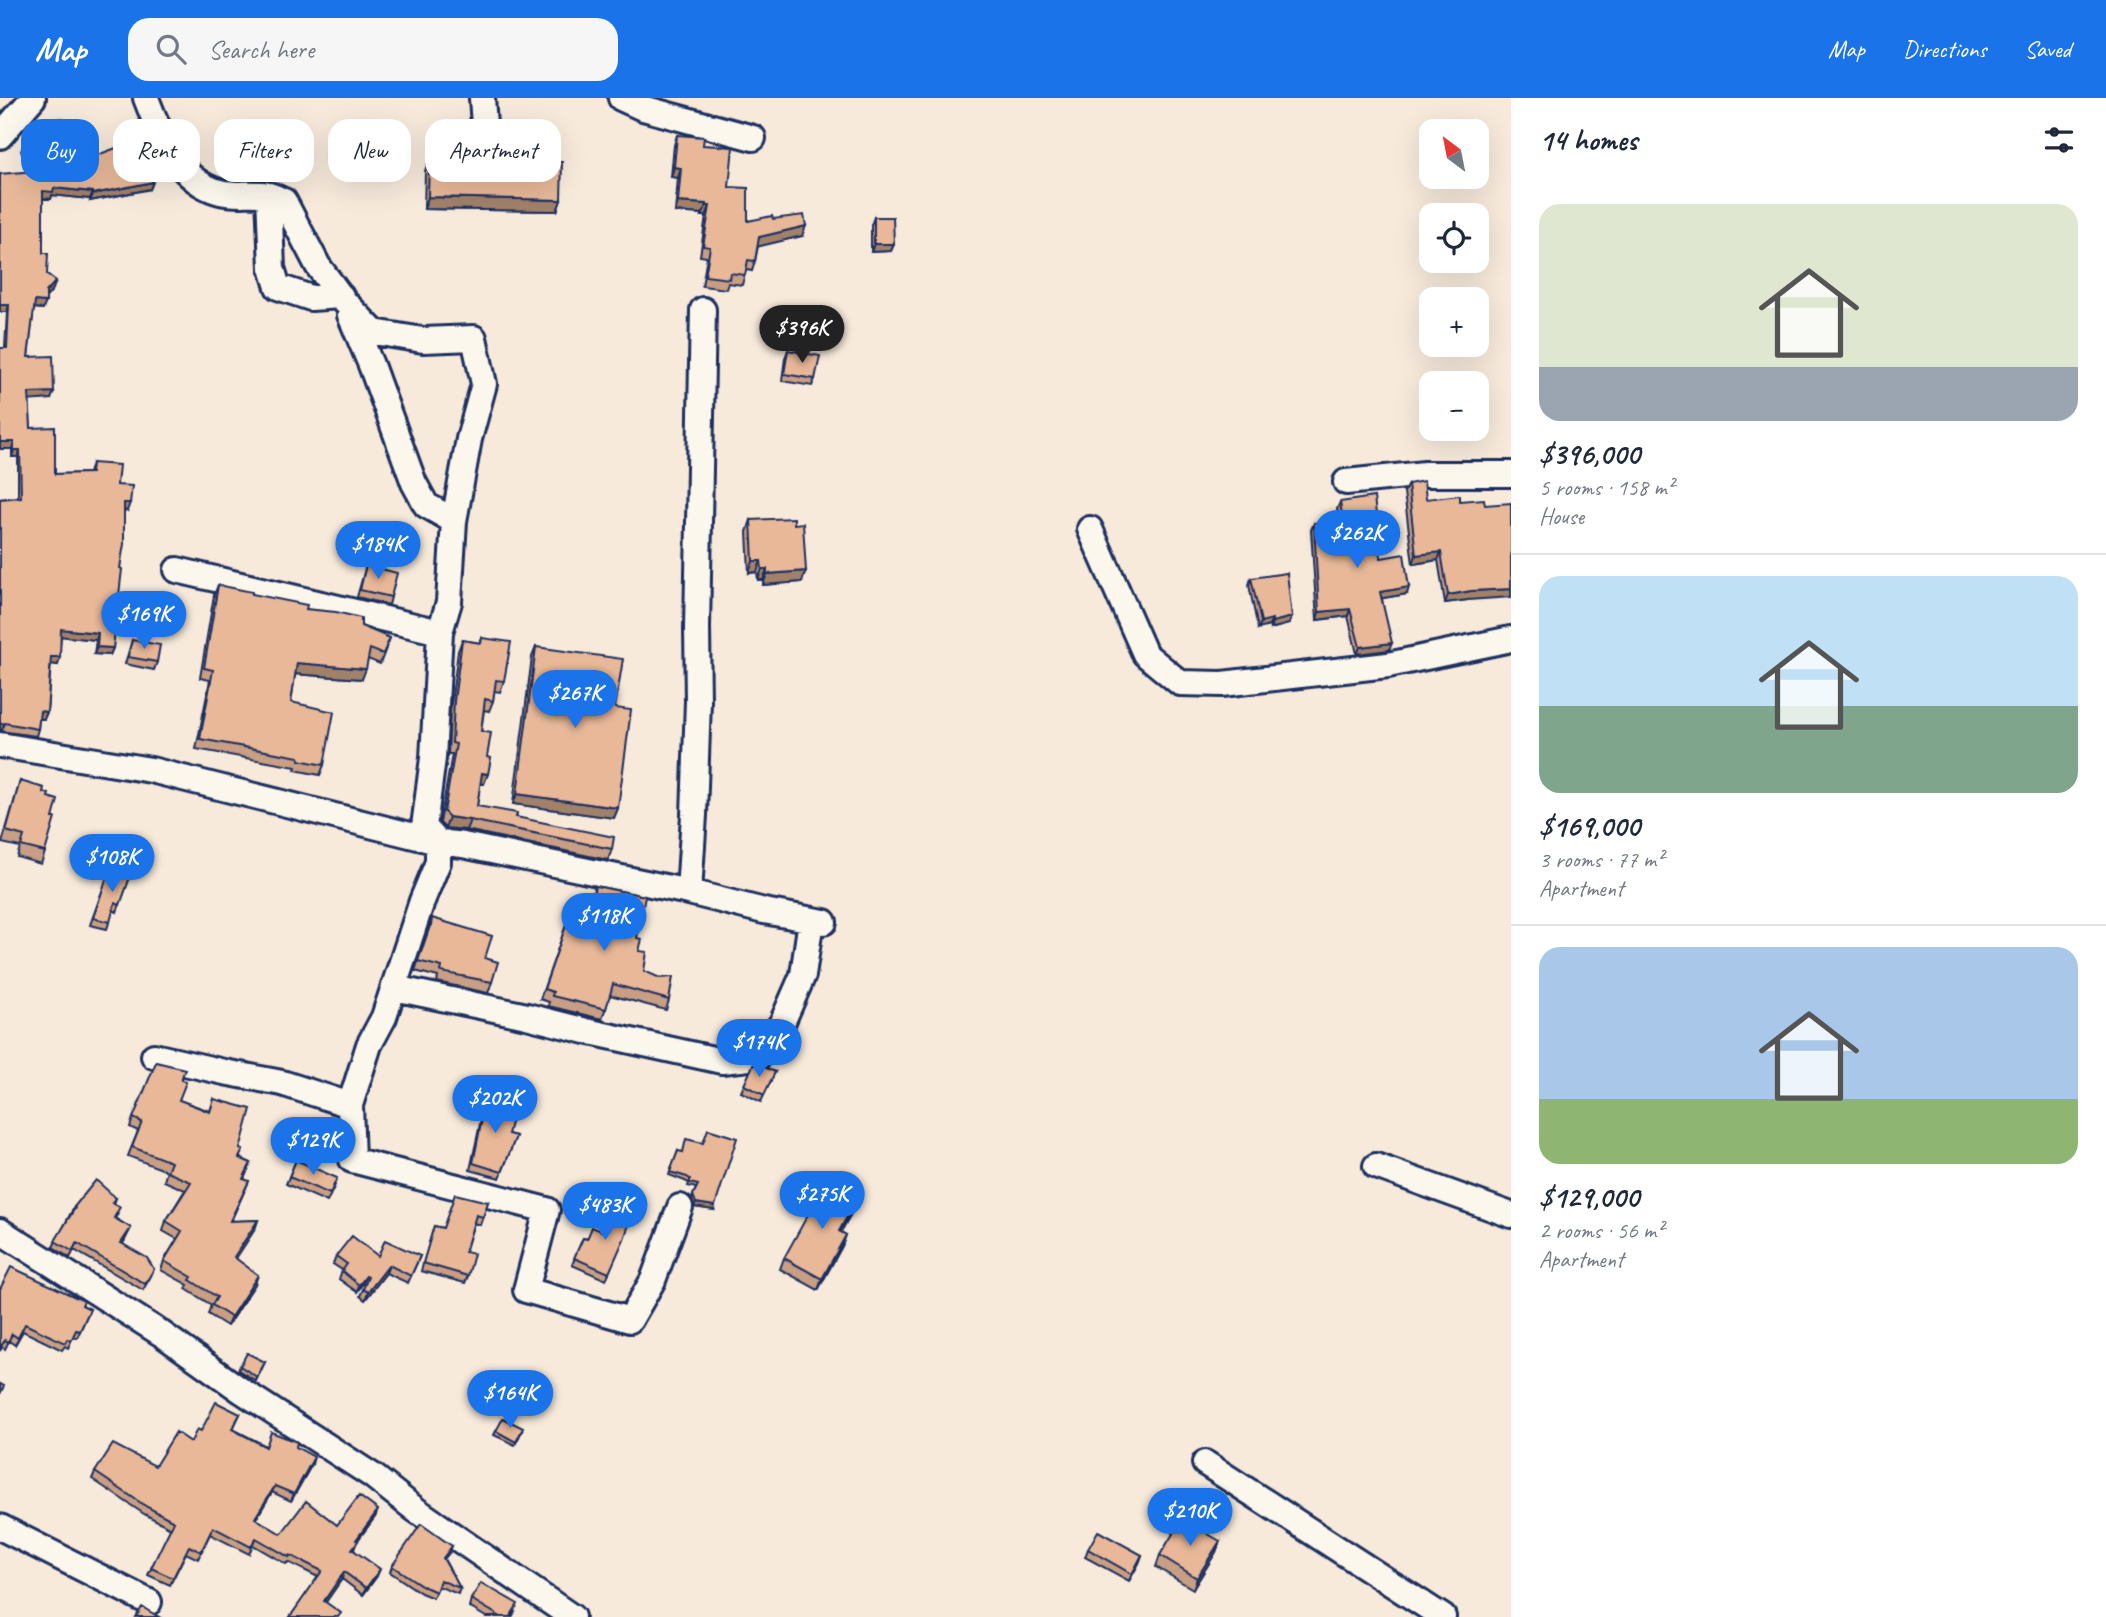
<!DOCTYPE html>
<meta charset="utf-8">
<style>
body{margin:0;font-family:Caveat,sans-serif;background:#f6f6f7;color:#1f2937;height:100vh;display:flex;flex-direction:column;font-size:26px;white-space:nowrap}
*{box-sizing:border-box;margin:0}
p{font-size:23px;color:#747a83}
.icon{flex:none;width:38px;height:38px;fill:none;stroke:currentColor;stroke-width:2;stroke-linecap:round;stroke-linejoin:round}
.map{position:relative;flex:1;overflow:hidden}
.details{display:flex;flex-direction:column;background:#fff;width:595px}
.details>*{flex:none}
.banner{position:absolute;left:21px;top:21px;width:665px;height:63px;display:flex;gap:14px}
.needle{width:46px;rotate:328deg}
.tools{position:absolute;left:1419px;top:21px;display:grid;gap:14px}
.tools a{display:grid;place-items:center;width:70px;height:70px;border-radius:14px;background:#fff;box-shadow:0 7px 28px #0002;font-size:35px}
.price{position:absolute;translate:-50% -60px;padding:0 16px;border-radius:24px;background:#1a73e8;color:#fff;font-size:23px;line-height:46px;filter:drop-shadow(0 2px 4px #0008)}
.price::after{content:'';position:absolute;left:50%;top:42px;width:21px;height:16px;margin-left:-10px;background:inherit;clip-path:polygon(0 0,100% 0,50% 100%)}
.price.current{background:#222;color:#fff}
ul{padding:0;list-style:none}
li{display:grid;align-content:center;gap:14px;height:371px;padding:0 28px}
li+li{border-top:2px solid #e0e1e3}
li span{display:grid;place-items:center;height:217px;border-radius:21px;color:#555}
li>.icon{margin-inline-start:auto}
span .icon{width:126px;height:126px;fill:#fffc;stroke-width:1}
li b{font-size:30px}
h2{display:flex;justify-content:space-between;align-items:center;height:84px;padding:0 28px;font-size:30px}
.pill{padding:0 24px;border-radius:21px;background:#fff;box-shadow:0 7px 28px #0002;font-size:24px;line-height:63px}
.pill.current{background:#1a73e8;color:#fff}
header{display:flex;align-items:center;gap:42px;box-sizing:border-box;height:98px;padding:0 35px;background:#1a73e8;color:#fff}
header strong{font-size:33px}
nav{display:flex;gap:38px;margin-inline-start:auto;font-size:24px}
.search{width:490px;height:63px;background:#f6f6f7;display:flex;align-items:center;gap:18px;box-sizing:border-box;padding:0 24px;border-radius:21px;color:#747a83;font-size:26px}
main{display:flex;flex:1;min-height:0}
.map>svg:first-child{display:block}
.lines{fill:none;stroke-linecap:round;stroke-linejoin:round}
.minor-casing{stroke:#1b2f5e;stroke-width:30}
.minor{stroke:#fbf7ec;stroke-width:24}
.wall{fill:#c89e84;stroke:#1b2f5e;stroke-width:2}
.shaded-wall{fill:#a2816b;stroke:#1b2f5e;stroke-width:2}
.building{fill:#e8b899;stroke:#1b2f5e;stroke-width:2}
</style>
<header>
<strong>Map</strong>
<div class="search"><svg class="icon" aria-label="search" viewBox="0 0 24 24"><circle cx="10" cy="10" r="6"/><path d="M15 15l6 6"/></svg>Search here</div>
<nav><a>Map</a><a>Directions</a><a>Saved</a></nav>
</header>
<main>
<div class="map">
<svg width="1511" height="1519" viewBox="0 0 1511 1519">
<rect width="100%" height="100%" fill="#f7eadb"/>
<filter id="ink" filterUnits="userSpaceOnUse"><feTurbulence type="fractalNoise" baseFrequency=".0143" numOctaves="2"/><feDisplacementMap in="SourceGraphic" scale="14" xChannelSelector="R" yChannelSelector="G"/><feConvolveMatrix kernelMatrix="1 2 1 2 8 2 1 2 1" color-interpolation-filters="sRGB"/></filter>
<g filter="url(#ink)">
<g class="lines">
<g class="minor-casing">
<path id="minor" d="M146,0C160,37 178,83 220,94C235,98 253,94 269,97C274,98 279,101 284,103L318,168L344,203L374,234L423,242L474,240L484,286L469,341L454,423L449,504L440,534
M482,0L486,53
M621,0L643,10L753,40
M0,38L33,0
M269,97L272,170L278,189L311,200L341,198
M350,217L371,267L414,385L426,407L454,423
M1346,384L1425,376H1511
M1090,431L1145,556L1180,585L1222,586L1388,567L1511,541
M177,472L440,534L433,660L424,729L438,744V764L422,803L384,919L369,947L350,1007L352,1062L547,1112L526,1192L630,1222L653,1182L680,1109
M0,647L151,672L438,744L463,747L689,794L764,813L824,824
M689,794L694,717L698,603L697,530L703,212
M394,890L527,918L586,933L722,963L758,959L782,925L803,877L811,822
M154,958L224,974L282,985L350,1007
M1376,1068L1511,1117
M0,1133L162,1236L242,1293L373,1378L416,1412L572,1519
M1205,1365L1443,1519
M0,1429L149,1504"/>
</g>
<use href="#minor" class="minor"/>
</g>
<path class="wall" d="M62,29L92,59L160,75L152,79L153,84L150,91L90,103V101L52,97L51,101H43V155L47,176L53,191L46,199L43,211L34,210L28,259L51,301L29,302L31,330L55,376L89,375L92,365L117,387L127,413L124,412L120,470L113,550L110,557L94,556L96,542L61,538L58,567L51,566L47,614L44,621H39L38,631L36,638L0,633V401L18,399V359H12V351H0V250H5L7,214L30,73L21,53L24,46L32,41L30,38L32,31Z
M677,37L703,47L748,123L773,121L802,138L758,148L755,163L752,173L746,172L742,187L728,185L726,191L702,188L707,159L700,158L706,118H702L703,116L675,114L678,80L671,79L674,47Z
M429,62L561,102L557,113L424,111L425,73Z
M874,119L894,146L891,153L871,154V127Z
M788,252L815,281L812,288L782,283L785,260Z
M1408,386L1468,502L1445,505L1438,462L1413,466L1404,394Z
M1340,404L1407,496L1382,500L1389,552L1357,556L1348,518L1317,522L1311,432L1314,425L1328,424L1330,418L1338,417L1337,411Z
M751,422L802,484L763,487V482H758L757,474L749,475L747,434Z
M366,467L391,499L389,507L357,499Z
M1251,480L1292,519L1289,526L1270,531L1269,528L1258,531L1249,487Z
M218,487L306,511L361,528L390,540L380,566L368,561L362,581L295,576L291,604L324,667L320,677L295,672L296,669L196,651L210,582L200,580L214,497Z
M482,540L504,583L500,594L494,593L493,603L489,613L484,612L481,633L487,659L484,686H480L477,708L516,719L612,751L608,762L466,732L445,730L440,725L452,656H448L450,614L458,553L462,542L480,545Z
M132,542L157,564L154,572L125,566Z
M536,549L615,610L618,710L614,720L513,706L532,559Z
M20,683L43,694L48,699L45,754L41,766L17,759L20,749L2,745Z
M111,768L131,776L117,814L113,812L107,831L90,827Z
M595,788L637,840L644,873L669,902L666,912L610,897L602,921L548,908L549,904L540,901L571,813L587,818Z
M432,820L485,860L492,884L488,895L437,884L438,879L415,873Z
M775,974L761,1004L741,994L744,987Z
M181,982L179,1002L210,1013L214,1001L240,1051V1060L251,1065L244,1081L249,1083L231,1123L258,1122L255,1131L236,1160L255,1186L227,1228L208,1216L211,1207L186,1191L188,1187L161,1172L164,1163L177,1141L163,1133L166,1123L185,1092L164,1083L167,1073L128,1058L138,1033L130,1029L133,1020Z
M494,997L507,1020L508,1036L516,1038L500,1080L470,1072L483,1012L485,1006L491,1007Z
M678,1053L714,1112L694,1109L692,1100L696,1090L688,1088L689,1085L685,1083L669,1077Z
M296,1062L335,1087L327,1104L286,1086Z
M858,1099L854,1110L841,1134L846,1137L842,1148L818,1192L780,1171L784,1160Z
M116,1100L114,1106L118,1116L115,1120L131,1130L123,1146L154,1171L151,1178L143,1192L74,1152L70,1160L53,1149L74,1109Z
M488,1104L480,1127L474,1125L465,1154L468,1178L465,1185L421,1173L434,1128L443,1130Z
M633,1115L606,1182L572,1167L583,1140L587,1141L606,1135Z
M336,1158H420L408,1185L386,1175L365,1202L360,1198L365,1187L363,1185L357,1194L339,1181L342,1172L333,1166Z
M0,1191L82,1207L90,1211L77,1240L73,1239L68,1250L65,1248L62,1252L23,1233L15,1247L9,1243L5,1251L2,1249L0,1253Z
M265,1264L256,1283L238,1272L240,1268Z
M240,1316L233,1331L266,1348L296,1349L312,1366L291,1403L272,1394L256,1421L281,1436L337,1427L375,1419L357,1443L354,1452L377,1478L363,1497L342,1481L290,1519L318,1479L288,1464L286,1466L253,1447L249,1456L210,1436L198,1461L186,1455L170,1487L148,1477L171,1430L144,1416L92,1381L95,1374L155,1368L191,1344L201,1333Z
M496,1333H522L515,1347L494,1337Z
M1220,1443L1216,1454L1193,1491L1156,1469L1160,1457Z
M452,1448L450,1454L444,1461L460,1490L458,1496L438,1488L433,1500L421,1495L390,1474L392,1468Z
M1088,1451L1142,1457L1139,1465L1129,1483L1085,1459Z
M471,1501L515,1514L512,1519H486L469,1509Z"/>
<path class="shaded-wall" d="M163,68L160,75L149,80L152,73Z
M674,69L681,70L678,80L671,79Z
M153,84L150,91L90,103L93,96Z
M54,90L93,94L90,101L52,97L51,101L40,100L43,93Z
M428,99L561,102L557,113L424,111Z
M678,104L706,106L703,116L675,114Z
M706,108H710L706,118H702Z
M806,128L802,138L756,149L759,139Z
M874,146H894L891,153L871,154Z
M56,183L53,191L44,202L46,194Z
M35,203L46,204L43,211L33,210Z
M0,207H9L7,214H0Z
M54,294L51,301L26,303L29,295Z
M0,344H14L12,351H0Z
M14,352H20L18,359H12Z
M124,405H130L127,413L121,412Z
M1441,454L1438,462L1413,466L1416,457Z
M753,463H761L757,474L749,475Z
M762,471H767L763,482H758Z
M806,473L802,484L763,487L767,476Z
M1409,489L1407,496L1378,501L1380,494Z
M1511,491V499L1468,502L1445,505L1448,497L1471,493Z
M1350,511L1348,518L1317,522L1319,514Z
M1292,519L1289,526L1270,531L1272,524Z
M1272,521L1269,528L1258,531L1261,524Z
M61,531L98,535L96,542L58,538Z
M1392,545L1389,552L1357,556L1360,549Z
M97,549L113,550L110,557L94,556Z
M51,559H60L58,567L49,566Z
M297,565L366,571L362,581L293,576Z
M40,613L47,614L44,621L37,620Z
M5,625L2,632L0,633V626Z
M482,675L488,676L484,686L478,685Z
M517,696L618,710L614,720L513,706Z
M449,719L470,722L466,732L445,730Z
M858,1099L854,1110L835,1144L839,1133Z
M696,1105L715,1108L714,1112L694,1109Z
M258,1122L255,1131L231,1168L234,1159Z
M846,1137L842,1148L818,1192L822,1181Z
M389,1167L386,1175L365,1202L368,1194Z
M258,1177L255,1186L227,1228L231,1219Z
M366,1178L363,1185L357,1194L359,1187Z
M314,1359L312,1366L291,1403L294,1396Z
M275,1388L272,1394L252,1427L255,1420Z
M378,1412L375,1419L353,1449L356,1442Z
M1220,1443L1216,1454L1193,1491L1197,1480Z
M1142,1457L1139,1465L1129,1483L1132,1476Z
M380,1471L377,1478L363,1497L366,1490Z
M344,1474L342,1481L322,1510L324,1503Z"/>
<path class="building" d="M63,20L62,29L75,31L92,59L151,37L163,68L152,73L153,84L93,96V94L54,90L53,94L43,93V155H48L47,176L56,183L46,194V204L35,203L28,259L53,258L54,294L29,295L31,330L55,329V376L91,375L92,365L119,367L117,387L132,388L130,405H124V446L120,470L122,471L113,550L97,549L98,535L61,531L60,559H51L47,614L40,613L38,631L5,625L0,626V401L21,399L20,352H14V344H0V250H7L9,207H0V76L36,73L24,46L37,38L32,31L44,22Z
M677,37L704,39L703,47L733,49L729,89L748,90V123L772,118L773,121L804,117L806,128L759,139L755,163L748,162L745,177L730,175L729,181L705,178L710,149L703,148L710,108H706V106L678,104L681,70L674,69Z
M429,62L562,64L561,102L428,99Z
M874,119H893L894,146H874Z
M788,252L820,258L815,281L784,276Z
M1424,383L1426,401L1460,397V403L1484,401L1485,407L1511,405V491L1471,493L1448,497L1441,454L1416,457L1408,386Z
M1374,399L1381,460L1404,456L1409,489L1380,494L1392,545L1360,549L1350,511L1319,514L1314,425L1331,424L1330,418L1342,417L1340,404Z
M794,420V426L803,425L806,473L767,476V471H762L761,463H753L751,422Z
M366,467L397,475L391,499L360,492Z
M1287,475L1292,519L1272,524V521L1261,524L1251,480Z
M218,487L252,494V496L307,507L306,511L336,514L361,520V528L390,540L383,556L370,551L366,571L297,565L291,604L334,614L324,667L299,662V659L200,641L213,572L204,570Z
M482,540L511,544L504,583L496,582L493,603L485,601L481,633L491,635L487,659L491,660L488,676L482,675L477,708L517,715L516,719L614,739L612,751L470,722L449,719L444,714L456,646L452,645L454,603L462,542L481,545Z
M132,542L160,547L157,564L128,559Z
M536,549L623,561L615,610L631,612L618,710L517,696Z
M20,683L44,690L43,694L49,696L48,699L58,702L53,720H55L45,754L21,748L24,738L6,733Z
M111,768L131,776L120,807L115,805L110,824L93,820Z
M595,788L645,798L637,840L642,841L639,853L647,854L644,873L660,880L673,879L669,902L613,886L606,911L552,898L553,894L544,891L571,813L588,819Z
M432,820L492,838L485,860L498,864L492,884L441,874L442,869L418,863L430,828H431Z
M156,964L185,971L181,982L186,984L179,1002L210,1014L214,1001L251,1011L240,1051L243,1052L239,1060L251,1065L243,1081L249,1083L230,1123L258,1122L234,1159L258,1177L231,1219L212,1207L217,1199L190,1182L192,1179L164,1163L182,1133L166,1123L191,1084L167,1074L171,1064L132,1049L142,1024L133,1020Z
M753,967H760L775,974L764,997L744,987Z
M494,997L512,1001L507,1020L512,1021L508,1036L516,1038L502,1074L473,1065L485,1006L492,1007Z
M708,1031L737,1040L715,1108L696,1105L693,1097L698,1087L690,1085V1081L687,1079L670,1074L678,1053L683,1054L686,1041L703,1045Z
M296,1062L337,1080L330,1096L289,1079Z
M96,1082L116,1100L112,1105L120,1109L114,1120L131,1130L121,1145L147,1160L154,1171L145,1186L77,1145L72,1153L55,1143L75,1110L74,1109Z
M827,1082L858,1099L839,1133L846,1137L822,1181L784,1160Z
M455,1096L488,1104L483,1119L476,1117L465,1154L474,1156L468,1178L423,1165L434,1128L443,1130Z
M615,1108L633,1115L624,1141L609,1175L574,1160L583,1140L587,1141L592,1129L606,1135Z
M352,1138L378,1158L385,1142L420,1158L411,1178L389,1167L368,1194L363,1191L368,1179L366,1178L359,1187L342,1173L347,1166L336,1158Z
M11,1169L84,1203L82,1207L90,1211L80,1233L76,1232L71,1243L67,1241L65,1245L25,1226L18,1240L12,1236L8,1244L5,1242L0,1250V1191Z
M247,1255L265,1264L257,1279L240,1268Z
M0,1286L4,1288L0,1296Z
M216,1304L240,1316L232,1331L266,1349L271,1334L297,1344L296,1349L314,1359L294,1396L275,1388L255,1420L281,1436L306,1403L337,1427L359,1398L378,1412L356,1442L358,1443L352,1451L380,1471L366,1490L344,1474L324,1503L341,1515L338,1519H290L322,1473L290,1457L289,1459L256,1440L251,1449L213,1429L201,1454L189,1448L173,1480L151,1470L174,1423L147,1409L95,1374L113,1346L155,1368L176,1334L191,1344L197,1331L201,1333Z
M503,1320L523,1330L516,1344L496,1333Z
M1182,1421L1220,1443L1197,1480L1160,1457Z
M421,1426L452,1448L443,1460L460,1490L440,1482L436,1494L423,1488L392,1468Z
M1098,1433L1142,1457L1132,1476L1088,1451Z
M481,1485L518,1506L510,1519H501L471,1501Z
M142,1509L159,1519H136Z"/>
</g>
</svg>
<div class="tools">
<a><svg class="needle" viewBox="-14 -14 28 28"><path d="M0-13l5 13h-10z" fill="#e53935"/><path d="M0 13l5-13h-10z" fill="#747a83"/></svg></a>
<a><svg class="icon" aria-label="locate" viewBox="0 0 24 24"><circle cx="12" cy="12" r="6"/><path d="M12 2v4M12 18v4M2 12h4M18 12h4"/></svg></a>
<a>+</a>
<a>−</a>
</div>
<b class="price current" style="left:802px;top:267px">$396K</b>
<b class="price" style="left:1357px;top:472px">$262K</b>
<b class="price" style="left:378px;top:483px">$184K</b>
<b class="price" style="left:144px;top:553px">$169K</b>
<b class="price" style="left:575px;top:632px">$267K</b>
<b class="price" style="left:112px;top:796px">$108K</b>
<b class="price" style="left:604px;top:855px">$118K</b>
<b class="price" style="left:759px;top:981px">$174K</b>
<b class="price" style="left:495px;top:1037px">$202K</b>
<b class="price" style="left:313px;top:1079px">$129K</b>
<b class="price" style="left:822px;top:1133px">$275K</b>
<b class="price" style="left:605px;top:1144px">$483K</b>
<b class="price" style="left:510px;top:1332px">$164K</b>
<b class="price" style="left:1190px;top:1450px">$210K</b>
<div class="banner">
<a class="pill current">Buy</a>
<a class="pill">Rent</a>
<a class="pill">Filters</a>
<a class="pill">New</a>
<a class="pill">Apartment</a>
</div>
</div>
<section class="details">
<h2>14 homes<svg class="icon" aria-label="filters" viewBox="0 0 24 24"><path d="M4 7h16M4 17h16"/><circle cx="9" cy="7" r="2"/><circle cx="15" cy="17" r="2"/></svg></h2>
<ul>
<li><span style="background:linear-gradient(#dfe7d0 75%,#9aa5b1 0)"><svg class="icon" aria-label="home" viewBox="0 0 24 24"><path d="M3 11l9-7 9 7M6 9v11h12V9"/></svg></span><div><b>$396,000</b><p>5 rooms · 158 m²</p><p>House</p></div></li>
<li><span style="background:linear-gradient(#bfe0f5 60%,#7fa58c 0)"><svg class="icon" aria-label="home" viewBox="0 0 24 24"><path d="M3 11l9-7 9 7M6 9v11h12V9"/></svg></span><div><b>$169,000</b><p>3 rooms · 77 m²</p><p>Apartment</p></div></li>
<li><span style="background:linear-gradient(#a9c7e8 70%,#8fb573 0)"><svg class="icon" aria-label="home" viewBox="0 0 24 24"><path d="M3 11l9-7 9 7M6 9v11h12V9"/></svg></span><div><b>$129,000</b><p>2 rooms · 56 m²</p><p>Apartment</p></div></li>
</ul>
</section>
</main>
